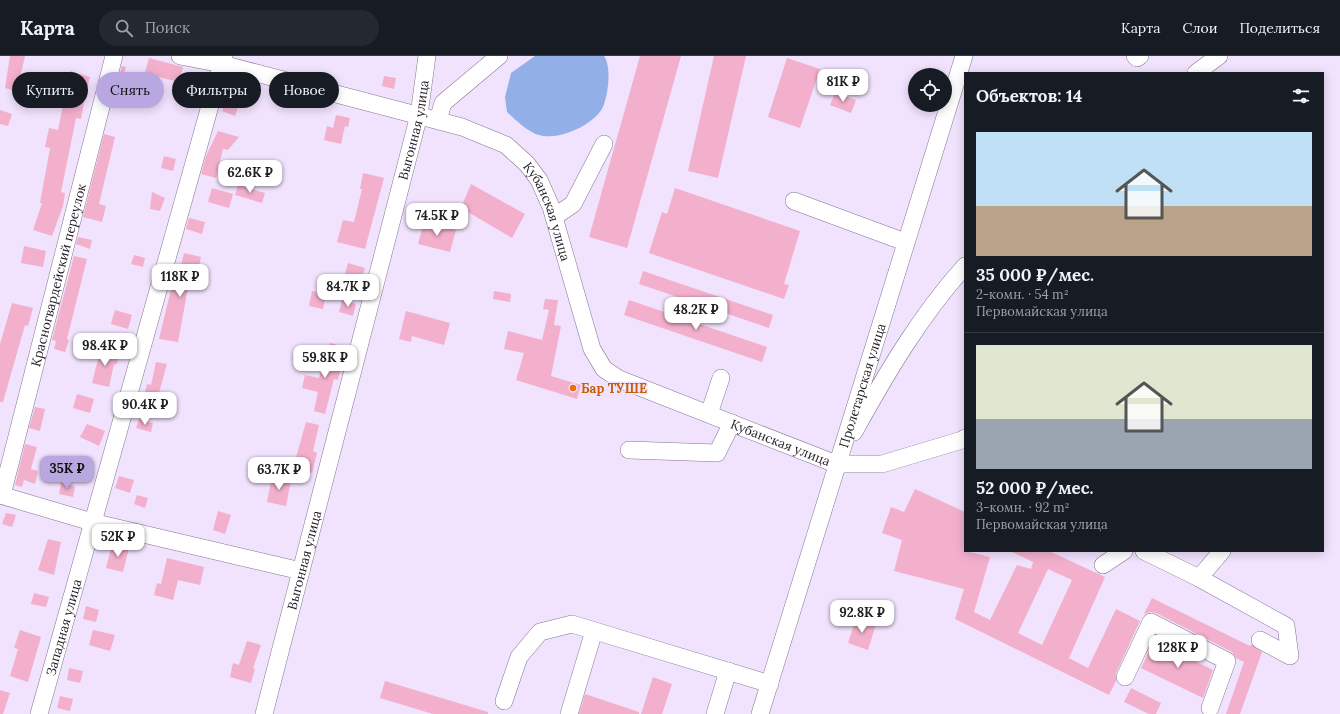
<!DOCTYPE html>
<html lang="ru">
<meta charset="utf-8">
<style>
body{margin:0;font-family:Lora,serif;background:#242831;color:#f1f3f6;height:100vh;display:flex;flex-direction:column;font-size:15px;white-space:nowrap}
*{box-sizing:border-box;margin:0}
p{font-size:13px;color:#9ea1a6}
.icon{flex:none;width:22px;height:22px;fill:none;stroke:currentColor;stroke-width:2;stroke-linecap:round;stroke-linejoin:round}
.map{position:relative;flex:1;overflow:hidden}
.sheet{position:absolute;left:964px;top:16px;width:360px;height:480px;display:flex;flex-direction:column;background:#171b24;border-radius:0px;box-shadow:0 2px 10px #0003}
.sheet>*{flex:none}
.hud{position:absolute;left:12px;top:16px;width:380px;height:36px;display:flex;gap:8px}
.fabs{position:absolute;left:908px;top:12px;display:grid;gap:8px}
.fabs a{display:grid;place-items:center;width:44px;height:44px;border-radius:50%;background:#171b24;box-shadow:0 2px 10px #0003;font-size:20px}
.price{position:absolute;translate:-50% -34px;padding:0 9px;border-radius:8px;background:#fff;color:#222;font-size:13px;line-height:26px;filter:drop-shadow(0 1px 2px #0008)}
.price::after{content:'';position:absolute;left:50%;top:24px;width:12px;height:9px;margin-left:-6px;background:inherit;clip-path:polygon(0 0,100% 0,50% 100%)}
.price.active{background:#b8a7e0;color:#111}
ul{padding:0;list-style:none}
li{display:grid;align-content:center;gap:8px;height:212px;padding:0 12px}
li+li{border-top:1px solid #363941}
li span{display:grid;place-items:center;height:124px;border-radius:0px;color:#555}
li>.icon{margin-inline-start:auto}
span .icon{width:72px;height:72px;fill:#fffc;stroke-width:1}
li b{font-size:17px}
h2{display:flex;justify-content:space-between;align-items:center;height:48px;padding:0 12px;font-size:17px}
.chip{padding:0 14px;border-radius:18px;background:#171b24;box-shadow:0 2px 10px #0003;font-size:14px;line-height:36px}
.chip.active{background:#b8a7e0;color:#111}
header{display:flex;align-items:center;gap:24px;box-sizing:border-box;height:56px;padding:0 20px;background:#171b24;border-bottom:1px solid #363941}
header strong{font-size:19px}
nav{display:flex;gap:22px;margin-inline-start:auto;font-size:14px}
.search{width:280px;height:36px;background:#242831;display:flex;align-items:center;gap:10px;box-sizing:border-box;padding:0 14px;border-radius:22px;color:#9ea1a6;font-size:15px}
.map>svg:first-child{display:block}
.water{fill:#93afe7}
.building{fill:#f3b0cd;fill-rule:evenodd}
.lines{fill:none;stroke-linecap:round;stroke-linejoin:round}
.minor-casing{stroke:#83768e;stroke-width:18}
.minor{stroke:#fff;stroke-width:17}
.food-dot{fill:#e8710a;stroke:#f1e2fd;stroke-width:1.5}
.labels{text-anchor:middle;stroke-width:3;stroke-linejoin:round;paint-order:stroke}
.street-label{font-size:13px;fill:#211c26;stroke:#f1e2fd}
.food-label{font-size:13px;font-weight:bold;fill:#c56008;stroke:#f1e2fd;text-anchor:start}
</style>
<header>
<strong>Карта</strong>
<div class="search"><svg class="icon" aria-label="search" viewBox="0 0 24 24"><circle cx="10" cy="10" r="6"/><path d="M15 15l6 6"/></svg>Поиск</div>
<nav><a>Карта</a><a>Слои</a><a>Поделиться</a></nav>
</header>
<div class="map">
<svg width="1340" height="658" viewBox="0 0 1340 658">
<rect width="100%" height="100%" fill="#f1e2fd"/>
<path class="water" d="M535,0H604C612,11 608,39 603,51C594,69 559,85 539,79C528,76 516,64 507,56L505,41L511,17Z"/>
<path class="building" d="M10,0H25L17,35L5,32Z
M640,0H681L627,192L589,181Z
M714,0H746L718,122L688,115Z
M149,2L183,11L179,26L159,21L157,31L142,28Z
M787,2L820,13L800,72L768,61Z
M122,10L126,11L121,28L117,27Z
M70,15L90,21L83,46H84L81,63L76,62L61,136L65,137L63,150L52,180L33,174L42,147H40L50,92L45,91L49,72L58,74Z
M384,20L396,22L394,33L382,30Z
M835,37L856,44L851,57L830,49Z
M226,44L239,48L235,60L222,55Z
M0,54L12,58L8,70L0,68Z
M336,59L350,62L348,71L345,70L341,88L324,84L327,70L333,72Z
M218,75L239,81L228,94L223,93L216,122L201,118L206,100Z
M104,78L115,81L99,148L106,150L102,166L83,161Z
M164,100L176,103L173,115L161,112Z
M363,117L384,122L365,193L337,186L343,164L354,166L362,133H360Z
M471,128L525,158L512,182L461,152Z
M238,129L265,137L262,147L235,139Z
M212,132L233,138L229,152L208,146Z
M675,132L800,175L784,228L789,229L784,243L649,197L662,156L667,158Z
M152,136L165,142L160,155L150,153Z
M189,162L205,166L202,178L186,173Z
M424,166L456,174L450,196L418,188Z
M78,181L92,184L90,193L76,188Z
M24,190L46,195L43,211L21,207Z
M184,197L201,201L194,233L188,232L178,286L159,283L174,221L178,222Z
M134,199L145,202L143,211L131,208Z
M74,200L87,203L67,283L69,284L65,296L54,293L56,285L52,284Z
M348,207L365,212L360,227L344,222Z
M643,215L773,259L769,272L639,228Z
M312,235L326,238L323,253L309,250Z
M494,235L511,238L510,246L493,243Z
M545,243L558,244L554,269L561,270L551,320L581,329L577,343L516,324L524,297L504,293L508,275L542,284L549,254L543,253Z
M342,244L356,248L353,260L339,256Z
M629,244L767,291L762,306L624,259Z
M12,247L33,252L28,270L25,269L3,346H0V288Z
M115,254L132,259L128,273L111,268Z
M406,255L450,267L444,289L412,280L411,286L399,283Z
M330,287L342,290L336,313L340,314L338,324L334,323L325,358L314,355L318,336L302,332L305,319L319,322Z
M101,291L120,297L116,309L114,308L109,331L92,327Z
M156,306L167,308L157,344L144,340L147,328L151,329Z
M77,338L94,343L90,357L73,352Z
M35,351L45,353L40,375L29,372Z
M139,363L153,367L151,376L136,372Z
M306,366L319,369L313,395L317,397L312,417L293,412Z
M87,368L105,375L99,390L80,381Z
M25,388L37,391L31,413L38,415L35,428L24,424L22,431L15,429Z
M119,420L134,424L130,437L115,432Z
M272,420L291,424L286,450L267,446Z
M61,427L75,430L73,441L59,438Z
M915,433L965,456V495L990,501L974,556L990,564L1017,509L1031,513L1033,506L1010,495H1049L1105,521L1069,602L1088,612L1116,553L1140,565L1116,617V625L1109,639L955,563L964,533L894,515L902,484L882,477L891,451L904,456ZM1048,513L1072,524L1042,589L1018,577Z
M137,439L148,442L145,452L134,448Z
M218,455L231,459L225,478L213,474Z
M6,457L16,459L12,471L2,468Z
M48,483L61,486L54,519L38,514Z
M112,488L129,492L123,516L106,512Z
M167,502L204,511L200,529L178,524L173,544L154,539L157,527L161,528Z
M34,537L49,541L46,551L31,548Z
M1152,542L1250,590L1251,588L1262,596L1240,658H1226L1244,606L1236,602L1232,596L1156,557L1150,556L1144,558Z
M86,550L99,554L96,566L83,563Z
M856,562L876,568L868,594L848,587Z
M20,574L41,581L28,626L10,620L18,593L14,592Z
M93,574L115,579L110,595L89,589Z
M247,585L261,589L253,612L255,613L251,627L230,621L233,607L239,609Z
M1154,585L1213,614L1203,642L1141,612Z
M69,612L83,615L80,627L67,624Z
M653,621L672,628L662,658H641Z
M385,625L488,656V658H433L380,642Z
M1131,632L1161,647L1156,658H1149L1124,646Z
M0,634L10,637L3,658H0Z
M585,638L639,656V658H579Z
M60,640L73,643L70,655L57,652Z"/>
<g class="lines">
<g class="minor-casing">
<g id="minor">
<path id="s1" d="M180,0L222,8L462,71L506,89L527,108L539,124L551,151L592,293L604,313L619,323L836,408H882L962,384L965,382"/>
<path d="M1135,0L1137,2L1140,0"/>
<path d="M1196,17L1219,0"/>
<path d="M438,64L443,47L499,0"/>
<path d="M794,145L905,186"/>
<path d="M554,161L573,148L604,88"/>
<path d="M709,358L721,322"/>
<path d="M854,376C886,318 920,260 965,210"/>
<path d="M629,394L717,397L732,367"/>
<path d="M0,439L92,466L301,515"/>
<path id="s2" d="M2,439L114,0"/>
<path d="M1144,495L1199,522L1286,570L1290,600L1260,584"/>
<path d="M1103,509L1124,495"/>
<path d="M1199,522L1222,495"/>
<path d="M1125,621L1151,566L1227,605L1210,652"/>
<path d="M504,645L519,601L540,576L572,568L770,628"/>
<path id="s3" d="M39,658L224,0"/>
<path id="s4" d="M264,658L419,59L427,0"/>
<path d="M569,658L594,575"/>
<path d="M715,658L728,615"/>
<path id="s5" d="M760,658L964,0"/>
</g>
</g>
<use href="#minor" class="minor"/>
</g>
<circle class="food-dot" cx="573" cy="332" r="4"/>
<g class="labels">
<g class="street-label">
<text dy="5" stroke="none"><textPath href="#s4" startOffset="603">Выгонная улица</textPath></text>
<text dy="5" stroke="none"><textPath href="#s1" startOffset="419">Кубанская улица</textPath></text>
<text dy="5" stroke="none"><textPath href="#s2" startOffset="227">Красногвардейский переулок</textPath></text>
<text dy="5" stroke="none"><textPath href="#s5" startOffset="344">Пролетарская улица</textPath></text>
<text dy="5" stroke="none"><textPath href="#s1" startOffset="779">Кубанская улица</textPath></text>
<text dy="5" stroke="none"><textPath href="#s4" startOffset="159">Выгонная улица</textPath></text>
<text dy="5" stroke="none"><textPath href="#s3" startOffset="90">Западная улица</textPath></text>
</g>
<g class="food-label">
<text x="581" y="337">Бар ТУШЕ</text>
</g>
</g>
</svg>
<div class="fabs">
<a><svg class="icon" aria-label="locate" viewBox="0 0 24 24"><circle cx="12" cy="12" r="6"/><path d="M12 2v4M12 18v4M2 12h4M18 12h4"/></svg></a>
</div>
<b class="price" style="left:843px;top:47px">81K ₽</b>
<b class="price" style="left:250px;top:138px">62.6K ₽</b>
<b class="price" style="left:437px;top:181px">74.5K ₽</b>
<b class="price" style="left:180px;top:242px">118K ₽</b>
<b class="price" style="left:348px;top:252px">84.7K ₽</b>
<b class="price" style="left:696px;top:275px">48.2K ₽</b>
<b class="price" style="left:105px;top:311px">98.4K ₽</b>
<b class="price" style="left:325px;top:323px">59.8K ₽</b>
<b class="price" style="left:145px;top:370px">90.4K ₽</b>
<b class="price active" style="left:67px;top:434px">35K ₽</b>
<b class="price" style="left:279px;top:435px">63.7K ₽</b>
<b class="price" style="left:118px;top:502px">52K ₽</b>
<b class="price" style="left:862px;top:578px">92.8K ₽</b>
<b class="price" style="left:1178px;top:613px">128K ₽</b>
<div class="hud">
<a class="chip">Купить</a>
<a class="chip active">Снять</a>
<a class="chip">Фильтры</a>
<a class="chip">Новое</a>
</div>
<section class="sheet">
<h2>Объектов: 14<svg class="icon" aria-label="filters" viewBox="0 0 24 24"><path d="M4 7h16M4 17h16"/><circle cx="9" cy="7" r="2"/><circle cx="15" cy="17" r="2"/></svg></h2>
<ul>
<li><span style="background:linear-gradient(#bfe0f5 60%,#b9a48a 0)"><svg class="icon" aria-label="home" viewBox="0 0 24 24"><path d="M3 11l9-7 9 7M6 9v11h12V9"/></svg></span><div><b>35 000 ₽/мес.</b><p>2-комн. · 54 m²</p><p>Первомайская улица</p></div></li>
<li><span style="background:linear-gradient(#dfe7d0 60%,#9aa5b1 0)"><svg class="icon" aria-label="home" viewBox="0 0 24 24"><path d="M3 11l9-7 9 7M6 9v11h12V9"/></svg></span><div><b>52 000 ₽/мес.</b><p>3-комн. · 92 m²</p><p>Первомайская улица</p></div></li>
</ul>
</section>
</div>
